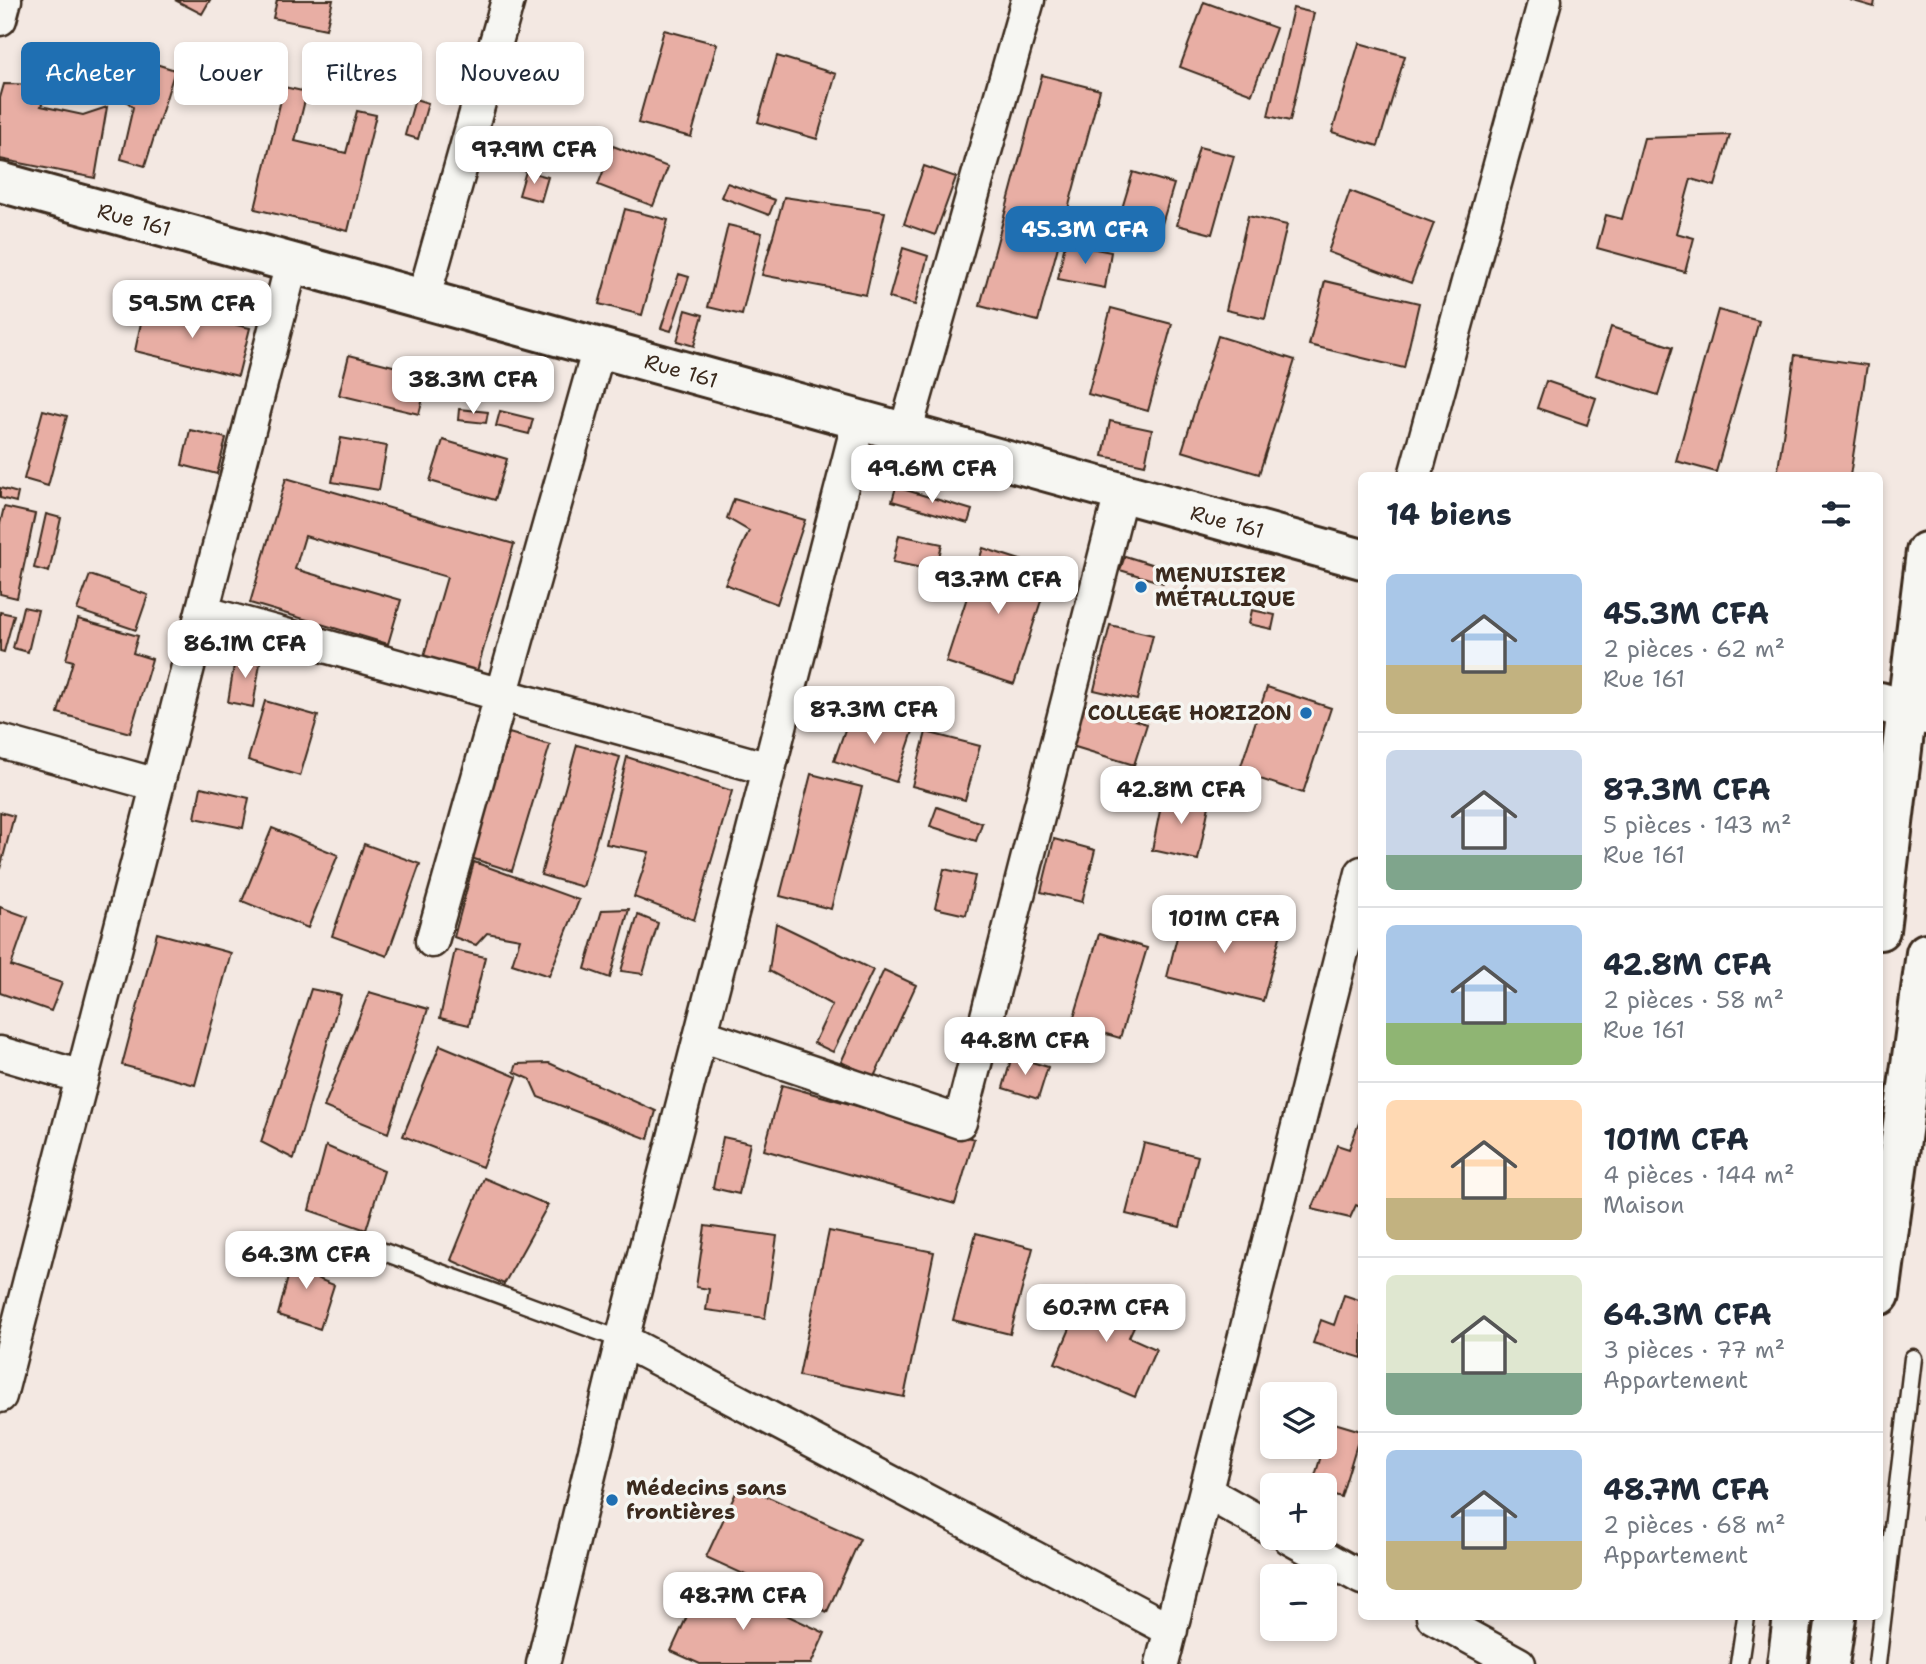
<!DOCTYPE html>
<html lang="fr">
<meta charset="utf-8">
<style>
body{margin:0;font-family:"Shantell Sans",sans-serif;background:#f6f6f7;color:#1f2937;height:100vh;display:flex;flex-direction:column;font-size:26px;white-space:nowrap}
*{box-sizing:border-box;margin:0}
p{font-size:23px;color:#747a83}
.icon{flex:none;width:38px;height:38px;fill:none;stroke:currentColor;stroke-width:2;stroke-linecap:round;stroke-linejoin:round}
.map{position:relative;flex:1;overflow:hidden}
.details{position:absolute;left:1358px;top:472px;width:525px;height:1148px;display:flex;flex-direction:column;background:#fff;border-radius:10px;box-shadow:0 4px 10px #0003}
.details>*{flex:none}
.top-card{position:absolute;left:21px;top:42px;width:665px;height:63px;display:flex;gap:14px}
.fabs{position:absolute;left:1260px;top:1382px;display:grid;gap:14px}
.fabs a{display:grid;place-items:center;width:77px;height:77px;border-radius:10px;background:#fff;box-shadow:0 4px 10px #0003;font-size:35px}
.price{position:absolute;translate:-50% -60px;padding:0 16px;border-radius:14px;background:#fff;color:#222;font-size:23px;line-height:46px;filter:drop-shadow(0 2px 4px #0008)}
.price::after{content:'';position:absolute;left:50%;top:42px;width:21px;height:16px;margin-left:-10px;background:inherit;clip-path:polygon(0 0,100% 0,50% 100%)}
.price.current{background:#1f6fb2;color:#fff}
ul{padding:0;list-style:none}
li{display:flex;align-items:center;gap:21px;height:175px;padding:0 28px}
li+li{border-top:2px solid #e0e1e3}
li span{display:grid;place-items:center;flex:none;width:196px;height:140px;border-radius:10px;color:#555}
li>.icon{margin-inline-start:auto}
span .icon{width:84px;height:84px;fill:#fffc;stroke-width:1}
li b{font-size:30px}
h2{display:flex;justify-content:space-between;align-items:center;height:84px;padding:0 28px;font-size:30px}
.chip{padding:0 24px;border-radius:10px;background:#fff;box-shadow:0 4px 10px #0003;font-size:24px;line-height:63px}
.chip.current{background:#1f6fb2;color:#fff}
.map>svg:first-child{display:block}
.building{fill:#e8aea4;stroke:#3b2a1e;stroke-width:2}
.lines{fill:none;stroke-linecap:round;stroke-linejoin:round}
.service-casing{stroke:#3b2a1e;stroke-width:21}
.minor-casing{stroke:#3b2a1e;stroke-width:37}
.tertiary-casing{stroke:#3b2a1e;stroke-width:44}
.primary-casing{stroke:#3b2a1e;stroke-width:44}
.service{stroke:#f6f6f2;stroke-width:16}
.minor{stroke:#f6f6f2;stroke-width:32}
.tertiary{stroke:#f6f6f2;stroke-width:38}
.primary{stroke:#f6f6f2;stroke-width:38}
.poi-dot{fill:#1f6fb2;stroke:#f6f6f2;stroke-width:2.5}
.labels{text-anchor:middle;stroke-width:7;stroke-linejoin:round;paint-order:stroke}
.street-label{font-size:21px;fill:#3b2a1e;stroke:#f6f6f2}
.poi-label{font-size:21px;font-weight:bold;fill:#3b2a1e;stroke:#f6f6f2;text-anchor:start}
</style>
<div class="map">
<svg width="1926" height="1664" viewBox="0 0 1926 1664">
<rect width="100%" height="100%" fill="#f3e8e2"/>
<filter id="ink" filterUnits="userSpaceOnUse"><feTurbulence type="fractalNoise" baseFrequency=".0143" numOctaves="2"/><feDisplacementMap in="SourceGraphic" scale="14" xChannelSelector="R" yChannelSelector="G"/><feConvolveMatrix kernelMatrix="1 2 1 2 8 2 1 2 1" color-interpolation-filters="sRGB"/></filter>
<g filter="url(#ink)">
<path class="building" d="M175,0H210L202,14Z
M277,0H333L326,29L273,18Z
M1850,0H1875L1874,7Z
M1204,2L1276,28L1252,94L1180,67Z
M1293,8L1314,13L1290,121L1268,116Z
M664,30L717,44L691,137L638,123Z
M1359,43L1405,56L1378,146L1332,132Z
M127,55L175,70L145,166L121,159L133,107L114,90Z
M777,56L836,74L817,139L758,122Z
M1042,75L1100,90L1038,321L980,306Z
M4,84L51,85L41,106L83,115L107,107L95,178L0,159V98Z
M284,87L307,92L295,141L346,153L357,111L376,115L348,231L255,209Z
M415,99L428,103L418,139L405,135Z
M1730,135L1715,186L1691,179L1676,233L1694,238L1685,272L1597,248L1606,215L1622,219L1644,138Z
M613,146L668,167L653,206L598,185Z
M1199,147L1234,156L1212,234L1177,225Z
M924,166L956,177L935,235L904,224Z
M526,171L548,177L541,201L519,195Z
M1133,172L1174,184L1161,227L1120,215Z
M727,183L775,200L769,215L721,197Z
M1350,191L1434,223L1411,283L1328,252Z
M784,197L885,212L866,295L762,275Z
M625,209L668,220L642,315L599,304Z
M1248,216L1287,225L1265,319L1226,310Z
M728,225L762,233L742,315L708,307Z
M1065,243L1111,252L1105,288L1058,279Z
M903,248L928,256L915,305L889,298Z
M679,274L689,277L671,331L661,328Z
M1325,281L1419,303L1404,368L1309,345Z
M145,304L250,328L238,376L135,351Z
M1111,308L1172,324L1148,411L1088,394Z
M686,310L703,315L694,346L677,341Z
M1718,310L1759,321L1716,472L1676,461Z
M1611,327L1673,347L1658,395L1596,375Z
M1218,336L1295,360L1259,474L1182,451Z
M349,355L429,375L419,414L339,395Z
M1795,355L1867,365L1850,476H1777Z
M1546,381L1596,398L1587,425L1537,408Z
M459,409L488,412L486,423L458,420Z
M43,410L67,416L48,486L24,479Z
M500,411L533,419L529,434L496,426Z
M1110,421L1152,430L1145,465L1103,456Z
M190,430L226,438L217,474L182,465Z
M341,438L387,446L379,490L332,482Z
M443,440L507,459L495,500L430,481Z
M286,478L514,544L477,671L424,656L447,577L305,536L295,569L401,600L388,644L250,603Z
M896,487L972,510L968,523L892,501Z
M0,488L18,493L16,502L0,498Z
M734,499L805,520L777,604L725,584L749,531L727,518Z
M4,507L35,514L17,598L0,594V524Z
M46,514L61,518L49,572L34,568Z
M899,535L942,544L936,571L893,562Z
M983,548L1051,570L1014,684L946,662Z
M1125,556L1167,569L1163,583L1120,570Z
M90,575L148,595L136,630L77,610Z
M23,607L38,610L28,652L13,648Z
M1252,610L1275,615L1272,629L1249,624Z
M0,612L14,615L4,652L0,651Z
M78,619L138,636L133,653L152,659L130,733L58,713L73,661L66,659Z
M1110,625L1153,635L1137,700L1094,690Z
M236,653L261,657L253,707L228,702Z
M1267,687L1331,708L1303,793L1239,772Z
M265,701L318,716L300,776L248,760Z
M1085,705L1147,724L1134,765L1072,746Z
M852,710L913,731L896,782L834,761Z
M926,732L980,746L965,800L912,786Z
M509,733L550,745L512,871L471,858Z
M577,745L620,757L583,887L541,875Z
M627,757L732,791L694,920L634,897L649,852L606,844Z
M811,774L862,787L831,909L780,896Z
M201,787L249,798L243,828L195,818Z
M1164,791L1210,801L1198,860L1152,850Z
M937,807L982,823L976,841L930,826Z
M0,812L14,816L0,869Z
M272,828L338,855L308,928L242,901Z
M1054,839L1095,850L1082,902L1041,892Z
M364,844L420,864L387,956L332,936Z
M474,862L579,900L549,976L512,964L520,939L487,933L476,945L454,937Z
M944,869L975,876L966,915L935,908Z
M0,907L28,917L11,966L62,983L51,1011L0,993Z
M629,909L610,978L585,969L602,910Z
M1184,909L1281,933L1263,1001L1167,977Z
M638,915L658,923L643,974L621,971Z
M776,923L873,970L833,1052L814,1043L832,1005L769,971Z
M157,933L231,953L195,1085L122,1065Z
M1099,934L1147,948L1120,1038L1072,1024Z
M455,950L485,957L469,1025L440,1018Z
M884,970L916,985L874,1077L841,1062Z
M311,989L341,995L294,1159L261,1142Z
M369,992L428,1009L388,1133L324,1107Z
M1056,1030L1094,1038L1089,1062L1051,1054Z
M1024,1034L1042,1038L1039,1054L1021,1050Z
M440,1045L517,1077L482,1167L403,1136Z
M1012,1056L1048,1067L1038,1099L1003,1088Z
M549,1063L656,1111L648,1139L538,1097L530,1079L514,1072L517,1064Z
M782,1085L974,1139L955,1204L764,1150Z
M1362,1115V1208L1356,1205L1350,1218L1312,1209L1326,1177L1337,1145L1349,1149Z
M723,1137L750,1143L739,1194L713,1188Z
M1144,1143L1198,1156L1180,1227L1126,1214Z
M326,1146L384,1171L366,1230L309,1210Z
M484,1178L548,1205L504,1284L451,1260Z
M705,1226L777,1236L765,1318L706,1310L709,1289L696,1287Z
M829,1231L934,1252L904,1397L799,1376Z
M976,1233L1033,1248L1010,1334L953,1320Z
M297,1243L323,1263L316,1278L334,1285L320,1329L278,1315Z
M1088,1287L1142,1309L1129,1337L1156,1349L1135,1397L1055,1363Z
M1344,1295L1362,1301V1358L1313,1343L1321,1320L1334,1325Z
M1331,1422L1361,1431L1341,1497L1325,1492V1486H1312Z
M1926,1481V1520L1923,1519Z
M740,1484L860,1539L827,1612L706,1557Z
M705,1577L825,1633L811,1664H700L671,1651Z"/>
<g class="lines">
<g class="service-casing">
<path id="service" d="M384,1252L622,1340
M1739,1664L1746,1617
M1877,1664L1913,1358"/>
</g>
<g class="minor-casing">
<path id="minor" d="M0,19L5,0
M423,300L508,0
M905,433L1028,0
M1415,476L1545,0
M202,612L769,769
M0,741L157,785
M432,941L599,348
M701,1035L960,1122L1121,493
M0,1053L82,1077
M622,1340L1171,1630
M0,1396L292,263
M1206,1492L1272,1529
M1290,1538L1362,1578
M1433,1617L1519,1664
M543,1664L622,1340L859,420
M1162,1664L1362,873"/>
</g>
<g class="tertiary-casing">
<path id="tertiary" d="M0,182L1362,559
M1880,702L1926,715"/>
</g>
<g class="primary-casing">
<path id="primary" d="M1880,930L1926,552
M1880,1295L1926,953
M1787,1664L1793,1617
M1829,1664L1836,1617"/>
</g>
<use href="#service" class="service"/>
<use href="#minor" class="minor"/>
<use href="#tertiary" class="tertiary"/>
<use href="#primary" class="primary"/>
</g>
</g>
<g class="poi-dot">
<circle cx="1141" cy="587" r="7"/>
<circle cx="1306" cy="713" r="7"/>
<circle cx="612" cy="1500" r="7"/>
</g>
<g class="labels">
<g class="street-label">
<text transform="translate(134 220) rotate(15)" y="7">Rue 161</text>
<text transform="translate(681 371) rotate(16)" y="7">Rue 161</text>
<text transform="translate(1227 522) rotate(15)" y="7">Rue 161</text>
</g>
<g class="poi-label">
<text x="1155" y="582">MENUISIER<tspan x="1155" dy="24">MÉTALLIQUE</tspan></text>
<text x="1292" y="720" text-anchor="end">COLLEGE HORIZON</text>
<text x="626" y="1495">Médecins sans<tspan x="626" dy="24">frontières</tspan></text>
</g>
</g>
</svg>
<div class="fabs">
<a><svg class="icon" aria-label="layers" viewBox="0 0 24 24"><path d="M12 4l9 5-9 5-9-5zM3 14l9 5 9-5"/></svg></a>
<a>+</a>
<a>−</a>
</div>
<b class="price" style="left:534px;top:186px">97.9M CFA</b>
<b class="price current" style="left:1085px;top:266px">45.3M CFA</b>
<b class="price" style="left:192px;top:340px">59.5M CFA</b>
<b class="price" style="left:473px;top:416px">38.3M CFA</b>
<b class="price" style="left:932px;top:505px">49.6M CFA</b>
<b class="price" style="left:998px;top:616px">93.7M CFA</b>
<b class="price" style="left:245px;top:680px">86.1M CFA</b>
<b class="price" style="left:874px;top:746px">87.3M CFA</b>
<b class="price" style="left:1181px;top:826px">42.8M CFA</b>
<b class="price" style="left:1224px;top:955px">101M CFA</b>
<b class="price" style="left:1025px;top:1077px">44.8M CFA</b>
<b class="price" style="left:306px;top:1291px">64.3M CFA</b>
<b class="price" style="left:1106px;top:1344px">60.7M CFA</b>
<b class="price" style="left:743px;top:1632px">48.7M CFA</b>
<div class="top-card">
<a class="chip current">Acheter</a>
<a class="chip">Louer</a>
<a class="chip">Filtres</a>
<a class="chip">Nouveau</a>
</div>
<section class="details">
<h2>14 biens<svg class="icon" aria-label="filters" viewBox="0 0 24 24"><path d="M4 7h16M4 17h16"/><circle cx="9" cy="7" r="2"/><circle cx="15" cy="17" r="2"/></svg></h2>
<ul>
<li><span style="background:linear-gradient(#a9c7e8 65%,#c2b280 0)"><svg class="icon" aria-label="home" viewBox="0 0 24 24"><path d="M3 11l9-7 9 7M6 9v11h12V9"/></svg></span><div><b>45.3M CFA</b><p>2 pièces · 62 m²</p><p>Rue 161</p></div></li>
<li><span style="background:linear-gradient(#c9d6e8 75%,#7fa58c 0)"><svg class="icon" aria-label="home" viewBox="0 0 24 24"><path d="M3 11l9-7 9 7M6 9v11h12V9"/></svg></span><div><b>87.3M CFA</b><p>5 pièces · 143 m²</p><p>Rue 161</p></div></li>
<li><span style="background:linear-gradient(#a9c7e8 70%,#8fb573 0)"><svg class="icon" aria-label="home" viewBox="0 0 24 24"><path d="M3 11l9-7 9 7M6 9v11h12V9"/></svg></span><div><b>42.8M CFA</b><p>2 pièces · 58 m²</p><p>Rue 161</p></div></li>
<li><span style="background:linear-gradient(#ffd9b3 70%,#c2b280 0)"><svg class="icon" aria-label="home" viewBox="0 0 24 24"><path d="M3 11l9-7 9 7M6 9v11h12V9"/></svg></span><div><b>101M CFA</b><p>4 pièces · 144 m²</p><p>Maison</p></div></li>
<li><span style="background:linear-gradient(#dfe7d0 70%,#7fa58c 0)"><svg class="icon" aria-label="home" viewBox="0 0 24 24"><path d="M3 11l9-7 9 7M6 9v11h12V9"/></svg></span><div><b>64.3M CFA</b><p>3 pièces · 77 m²</p><p>Appartement</p></div></li>
<li><span style="background:linear-gradient(#a9c7e8 65%,#c2b280 0)"><svg class="icon" aria-label="home" viewBox="0 0 24 24"><path d="M3 11l9-7 9 7M6 9v11h12V9"/></svg></span><div><b>48.7M CFA</b><p>2 pièces · 68 m²</p><p>Appartement</p></div></li>
</ul>
</section>
</div>
